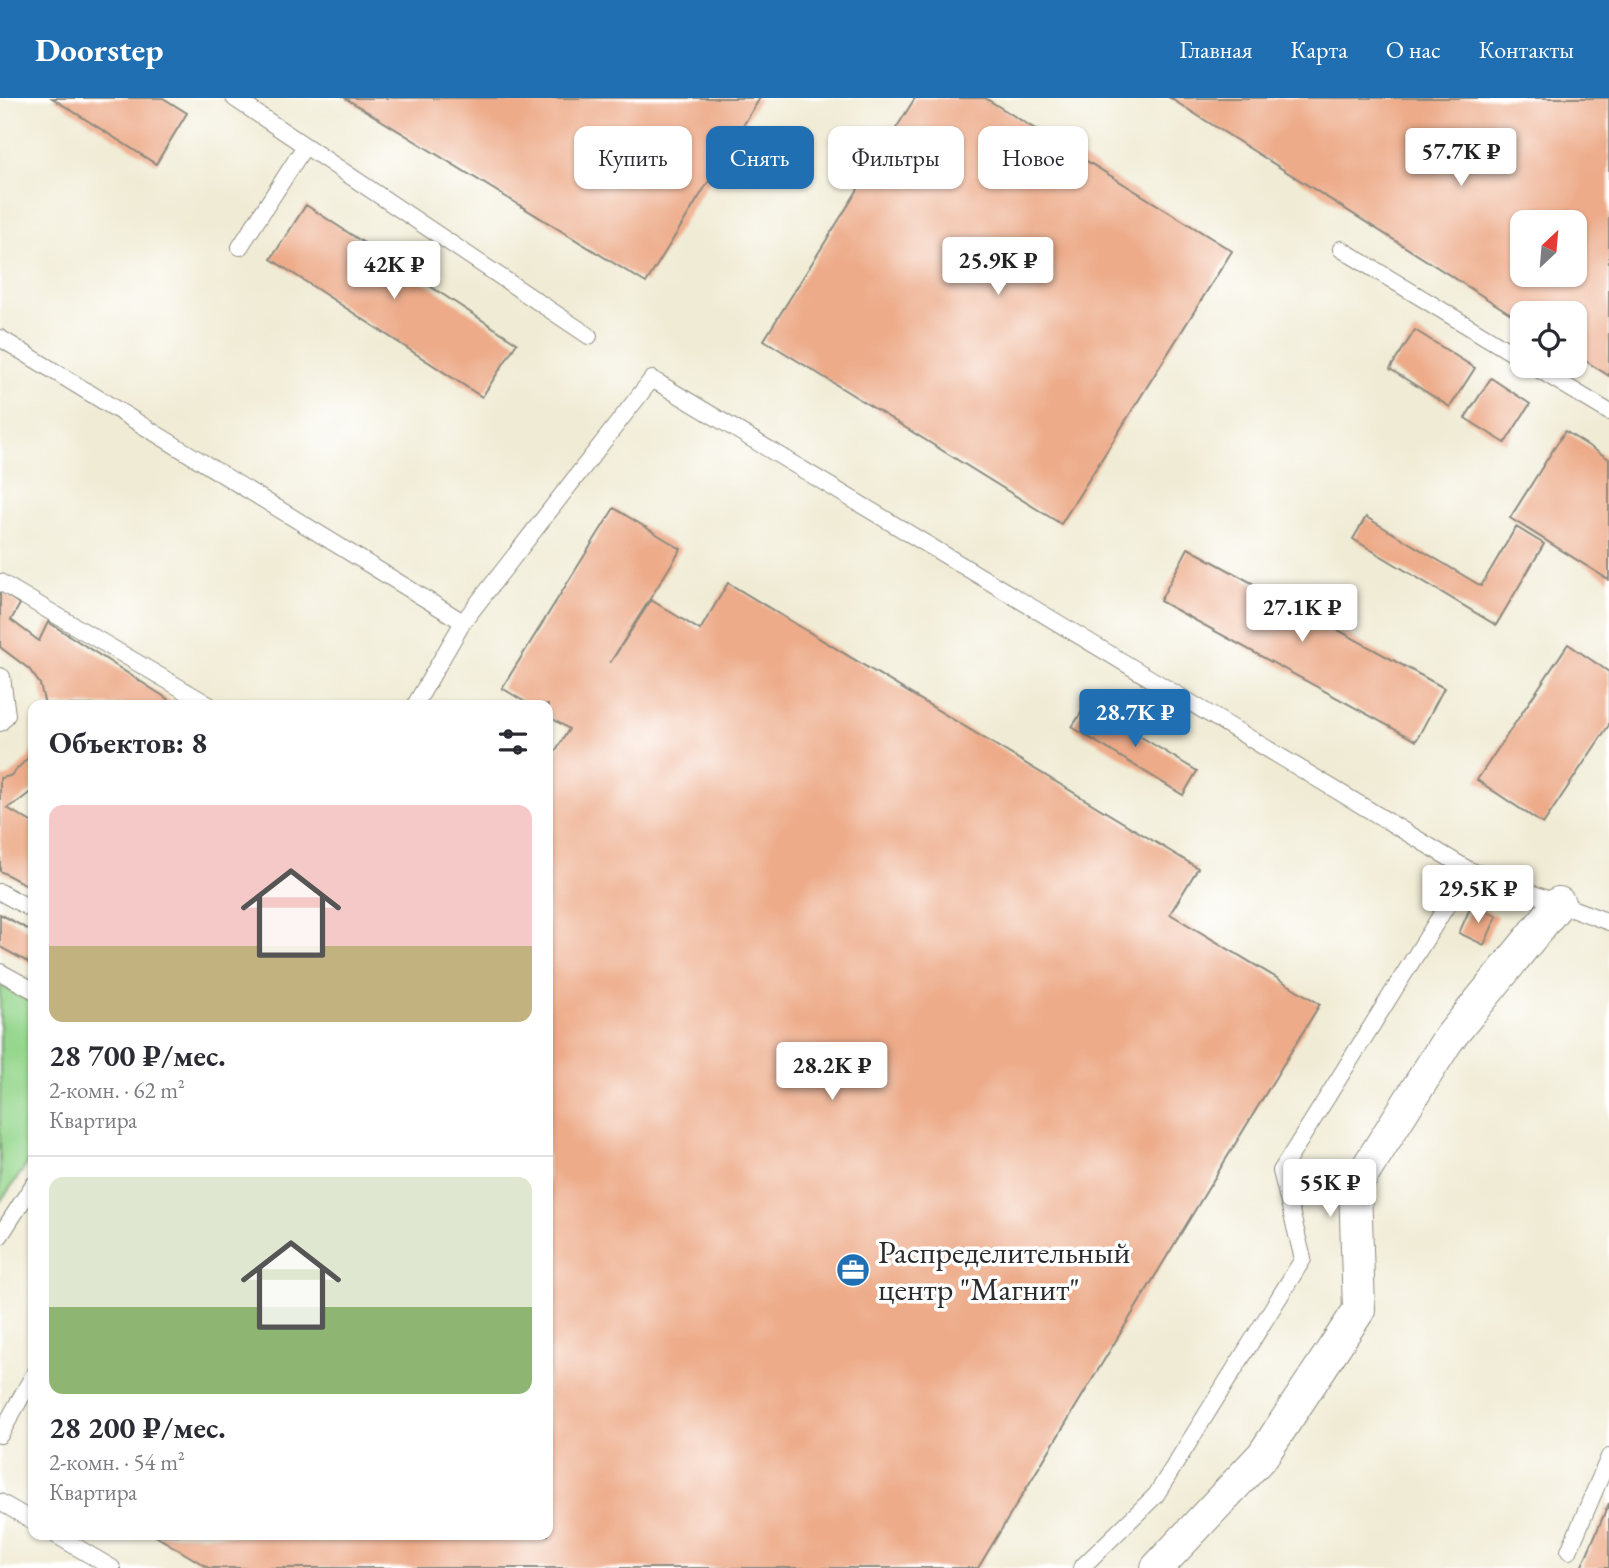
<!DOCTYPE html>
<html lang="ru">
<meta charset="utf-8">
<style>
body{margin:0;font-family:"EB Garamond",serif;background:#f2f2f3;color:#2b2b33;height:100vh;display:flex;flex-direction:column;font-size:26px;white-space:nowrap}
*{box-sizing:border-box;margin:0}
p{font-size:23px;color:#7c7c81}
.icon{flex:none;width:38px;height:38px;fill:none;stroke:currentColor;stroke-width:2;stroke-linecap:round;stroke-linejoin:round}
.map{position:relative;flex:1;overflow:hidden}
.details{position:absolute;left:28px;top:602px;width:525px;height:840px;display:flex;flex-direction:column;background:#fff;border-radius:14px;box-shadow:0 2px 5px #0004}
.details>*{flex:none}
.top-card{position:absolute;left:574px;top:28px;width:665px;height:63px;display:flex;gap:14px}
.needle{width:46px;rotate:26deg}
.fabs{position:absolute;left:1510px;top:112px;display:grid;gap:14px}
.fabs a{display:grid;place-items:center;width:77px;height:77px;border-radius:14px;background:#fff;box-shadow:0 2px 5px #0004;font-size:35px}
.price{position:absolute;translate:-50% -60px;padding:0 16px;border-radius:7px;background:#fff;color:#222;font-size:23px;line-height:46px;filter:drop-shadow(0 2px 4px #0008)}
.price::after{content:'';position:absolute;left:50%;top:42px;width:21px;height:16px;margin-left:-10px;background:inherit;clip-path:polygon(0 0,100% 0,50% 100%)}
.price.selected{background:#1f6fb2;color:#fff}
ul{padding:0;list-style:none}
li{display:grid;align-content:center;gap:14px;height:371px;padding:0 21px}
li+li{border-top:2px solid #e1e1e2}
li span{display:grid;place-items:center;height:217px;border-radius:14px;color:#555}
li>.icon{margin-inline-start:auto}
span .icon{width:126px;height:126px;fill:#fffc;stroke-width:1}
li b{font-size:30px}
h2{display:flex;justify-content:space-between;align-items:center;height:84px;padding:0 21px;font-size:30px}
.tag{padding:0 24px;border-radius:14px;background:#fff;box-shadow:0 2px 5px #0004;font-size:24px;line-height:63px}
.tag.selected{background:#1f6fb2;color:#fff}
header{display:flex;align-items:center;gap:42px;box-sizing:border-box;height:98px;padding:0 35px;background:#1f6fb2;color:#fff}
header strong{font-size:33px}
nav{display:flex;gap:38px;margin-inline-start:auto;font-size:24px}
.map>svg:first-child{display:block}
.green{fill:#96d78e;stroke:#60815c;stroke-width:2}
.building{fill:#edab89;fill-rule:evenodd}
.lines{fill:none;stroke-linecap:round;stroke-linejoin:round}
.service-casing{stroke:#8e8b80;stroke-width:18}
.minor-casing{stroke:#8e8b80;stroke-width:34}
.service{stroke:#fff;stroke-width:16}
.minor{stroke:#fff;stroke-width:32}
.labels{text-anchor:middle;stroke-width:7;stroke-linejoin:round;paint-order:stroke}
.poi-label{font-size:32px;fill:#2b2b2b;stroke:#fff;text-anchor:start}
</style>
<header>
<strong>Doorstep</strong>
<nav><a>Главная</a><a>Карта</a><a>О нас</a><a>Контакты</a></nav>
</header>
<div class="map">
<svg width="1609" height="1470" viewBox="0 0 1609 1470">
<rect width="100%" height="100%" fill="#fff"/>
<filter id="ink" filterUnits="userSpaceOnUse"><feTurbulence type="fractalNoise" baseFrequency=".0143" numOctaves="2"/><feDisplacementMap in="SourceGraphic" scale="14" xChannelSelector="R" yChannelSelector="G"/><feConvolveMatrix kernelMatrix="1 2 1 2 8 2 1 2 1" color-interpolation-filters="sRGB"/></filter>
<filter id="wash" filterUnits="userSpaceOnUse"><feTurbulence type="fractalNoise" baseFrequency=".00686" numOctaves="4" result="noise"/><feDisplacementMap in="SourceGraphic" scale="28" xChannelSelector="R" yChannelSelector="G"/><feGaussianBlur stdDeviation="1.57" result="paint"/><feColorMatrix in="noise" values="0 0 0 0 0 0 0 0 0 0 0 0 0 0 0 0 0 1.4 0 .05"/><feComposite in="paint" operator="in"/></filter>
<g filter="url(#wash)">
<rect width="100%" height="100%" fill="#f0ebd4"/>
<path class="green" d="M0,887L33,906V1058L0,1104Z"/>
<g id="blocks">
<path class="building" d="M52,0H163L187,15L156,66Z
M345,0H760L646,185Z
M915,0H985L1232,153L1061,426L764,242Z
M1170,0H1609V278L1575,256V215H1522V223ZM1522,124H1575V177H1522Z
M306,107L517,245L482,299L271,161Z
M1415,232L1475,270L1450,309L1390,271Z
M1491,280L1530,306L1505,345L1465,320Z
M1565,333L1609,361V482L1510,420Z
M614,410L681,451L610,565L651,502L700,532L728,485L1198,770L1170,816L1320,906L978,1470H209L154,1437H548V665L569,631L548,618V607H530L502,590Z
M1366,419L1481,488L1516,429L1544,446L1496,527L1353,441Z
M1188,450L1444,590L1416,643L1160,503Z
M0,493L20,506L11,522L39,543L48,524L177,607H45L40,586L29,571L0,549Z
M1568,546L1609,574V627L1543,726L1477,682Z
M1087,606L1197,673L1183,697L1072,629Z
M33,650V692L19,703L7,710L33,725V791L0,773V680L10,678L29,659Z
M1472,806L1497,818L1484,847L1459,835Z
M0,816L33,834V867L0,849Z
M1609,1405V1470H1581Z"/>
</g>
</g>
<g filter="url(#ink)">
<use href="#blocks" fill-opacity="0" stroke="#8e8b80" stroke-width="2"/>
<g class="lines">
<g class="service-casing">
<path id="service" d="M234,0L589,238
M240,149L305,48
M1341,151L1522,261
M0,240L463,524
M1533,268L1609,314
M0,484L209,607
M0,578L2,579L7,617L0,625
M415,607L463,524L652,281L1469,772L1609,824
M0,794L33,812
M0,874L33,892
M0,1138L33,1087
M0,1337L33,1278
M0,1404L33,1423
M56,1437L112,1470
M1569,1453L1609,1359
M1081,1470L1156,1397L1303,1161L1281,1073L1469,772"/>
</g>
<g class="minor-casing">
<path id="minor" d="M1157,1470L1263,1357L1359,1212L1355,1089L1447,943L1559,805"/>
</g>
<use href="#service" class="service"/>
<use href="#minor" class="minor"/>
</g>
</g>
<defs>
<g id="office-disc" transform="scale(1.75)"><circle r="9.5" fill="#1f6fb2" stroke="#fff"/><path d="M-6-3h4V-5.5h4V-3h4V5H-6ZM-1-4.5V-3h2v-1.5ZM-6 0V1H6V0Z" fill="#fff"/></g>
</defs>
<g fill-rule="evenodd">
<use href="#office-disc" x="853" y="1172"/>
</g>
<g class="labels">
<g class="poi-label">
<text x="878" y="1165">Распределительный<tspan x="878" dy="37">центр "Магнит"</tspan></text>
</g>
</g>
</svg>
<div class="fabs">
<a><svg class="needle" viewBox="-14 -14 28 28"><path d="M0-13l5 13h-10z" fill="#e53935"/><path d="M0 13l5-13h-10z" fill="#7c7c81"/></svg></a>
<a><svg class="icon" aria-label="locate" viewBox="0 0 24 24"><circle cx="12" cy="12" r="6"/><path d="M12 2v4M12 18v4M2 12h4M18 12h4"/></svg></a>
</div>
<b class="price" style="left:1461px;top:90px">57.7K ₽</b>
<b class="price" style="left:998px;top:199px">25.9K ₽</b>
<b class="price" style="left:394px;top:203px">42K ₽</b>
<b class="price" style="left:1302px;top:546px">27.1K ₽</b>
<b class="price selected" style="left:1135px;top:651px">28.7K ₽</b>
<b class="price" style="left:1478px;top:827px">29.5K ₽</b>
<b class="price" style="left:832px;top:1004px">28.2K ₽</b>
<b class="price" style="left:1330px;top:1121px">55K ₽</b>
<div class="top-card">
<a class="tag">Купить</a>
<a class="tag selected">Снять</a>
<a class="tag">Фильтры</a>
<a class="tag">Новое</a>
</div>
<section class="details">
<h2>Объектов: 8<svg class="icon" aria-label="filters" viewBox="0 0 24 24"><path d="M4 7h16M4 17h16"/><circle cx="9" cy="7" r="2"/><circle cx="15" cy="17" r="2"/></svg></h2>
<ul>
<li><span style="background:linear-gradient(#f6c9c9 65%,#c2b280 0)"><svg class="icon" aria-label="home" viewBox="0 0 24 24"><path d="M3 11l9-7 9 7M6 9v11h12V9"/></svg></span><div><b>28 700 ₽/мес.</b><p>2-комн. · 62 m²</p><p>Квартира</p></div></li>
<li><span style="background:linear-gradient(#dfe7d0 60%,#8fb573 0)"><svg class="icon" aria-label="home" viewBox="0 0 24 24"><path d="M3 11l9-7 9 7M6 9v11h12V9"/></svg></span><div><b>28 200 ₽/мес.</b><p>2-комн. · 54 m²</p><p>Квартира</p></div></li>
</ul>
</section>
</div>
